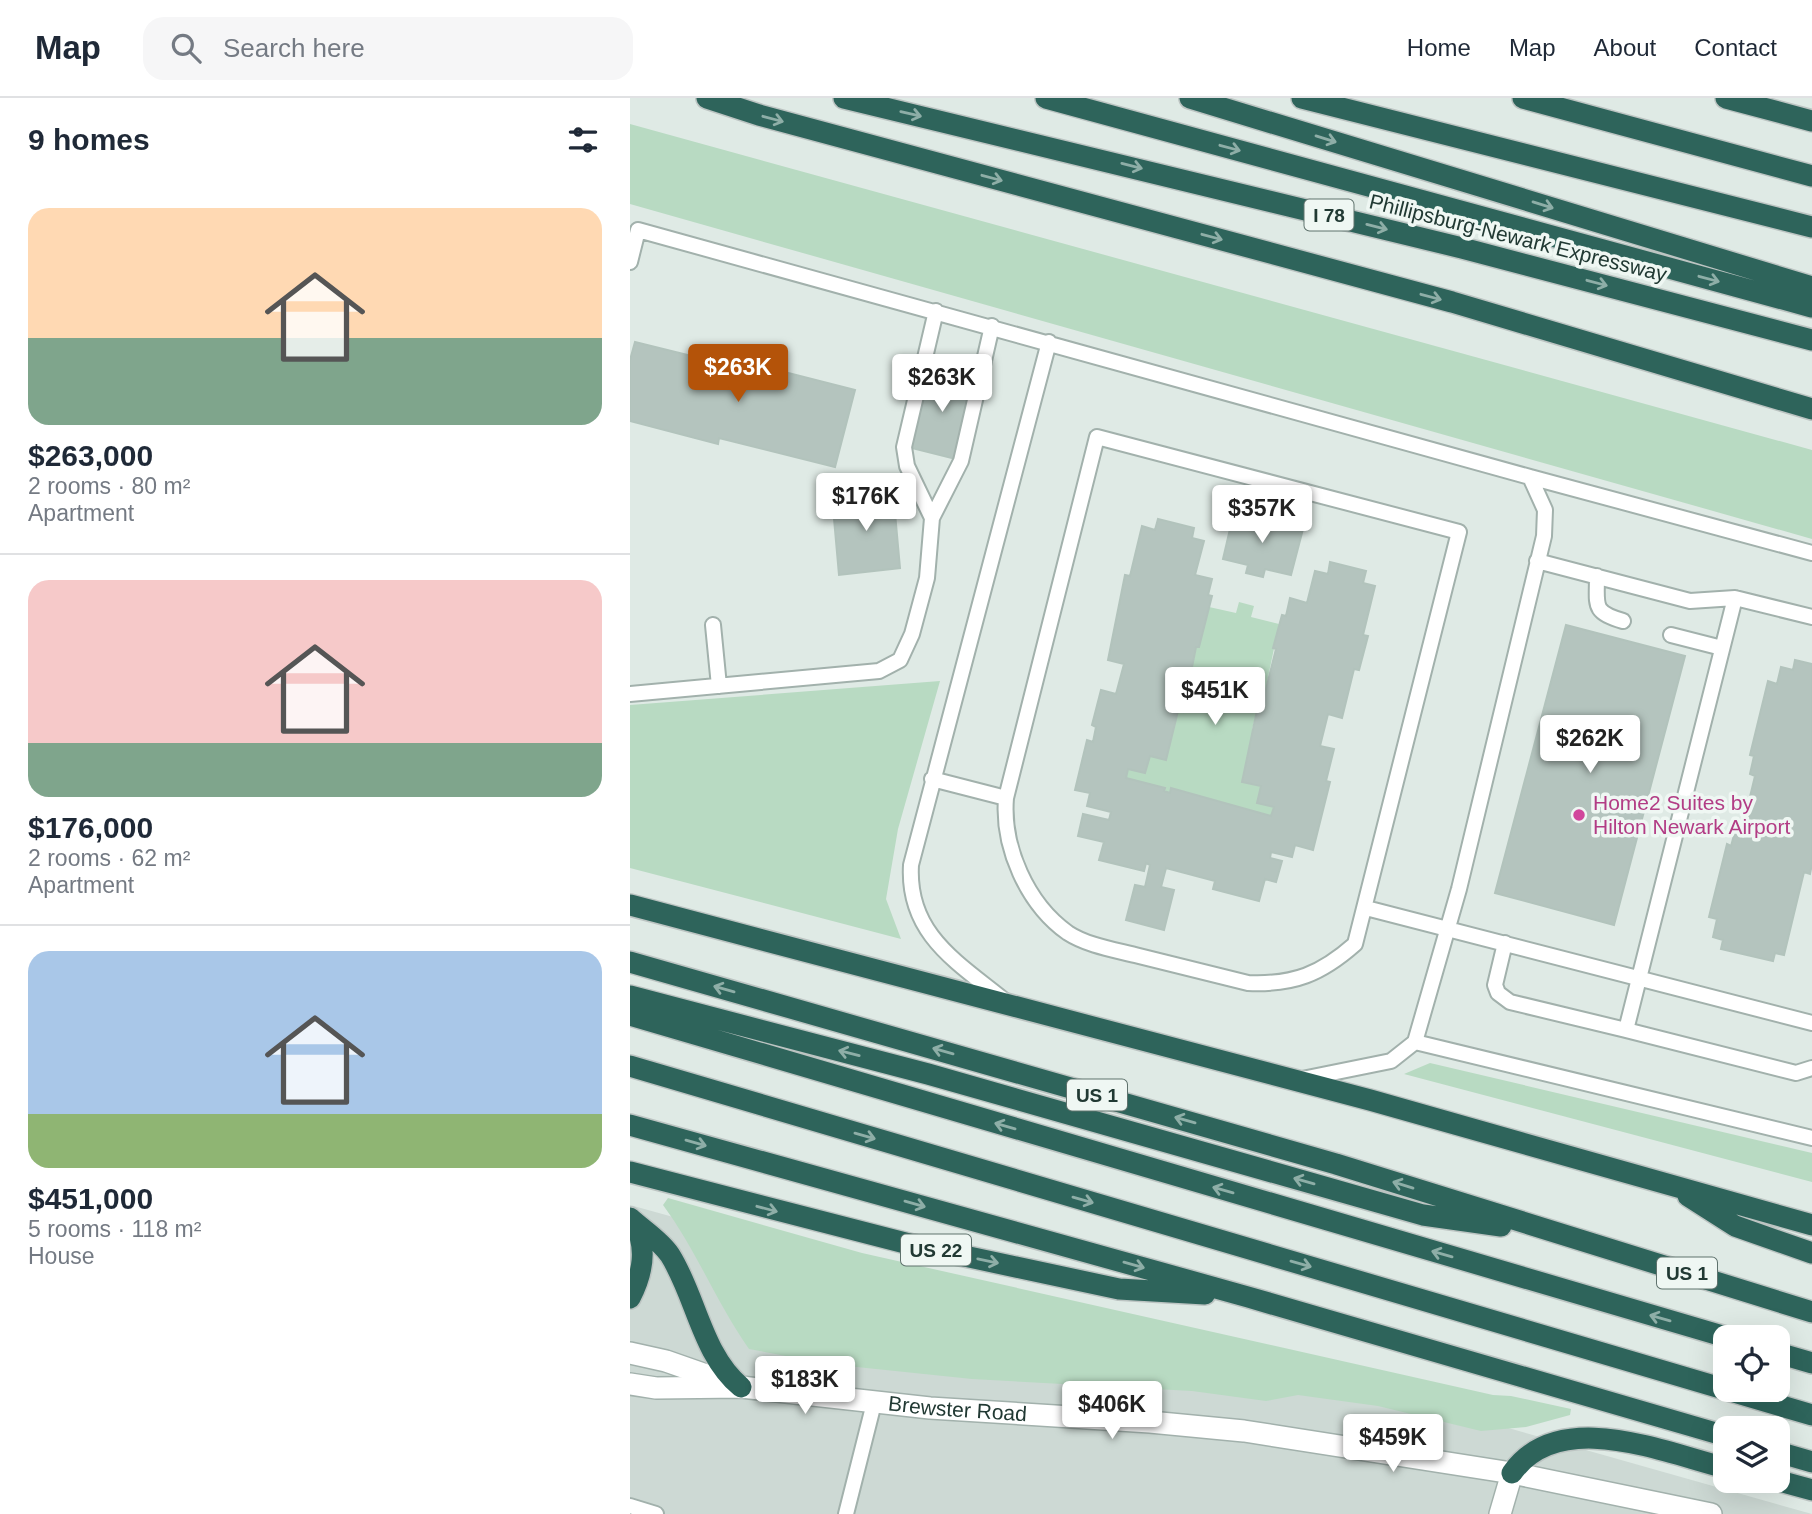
<!DOCTYPE html>
<meta charset="utf-8">
<style>
body{margin:0;font-family:Arial,sans-serif;background:#f6f6f7;color:#1f2937;height:100vh;display:flex;flex-direction:column;font-size:26px;white-space:nowrap}
*{box-sizing:border-box;margin:0}
p{font-size:23px;color:#747a83}
.icon{flex:none;width:38px;height:38px;fill:none;stroke:currentColor;stroke-width:2;stroke-linecap:round;stroke-linejoin:round}
.map{position:relative;flex:1;overflow:hidden}
.panel{display:flex;flex-direction:column;background:#fff;width:630px}
.panel>*{flex:none}
.fabs{position:absolute;left:1083px;top:1227px;display:grid;gap:14px}
.fabs a{display:grid;place-items:center;width:77px;height:77px;border-radius:14px;background:#fff;box-shadow:0 7px 28px #0002;font-size:35px}
.price{position:absolute;translate:-50% -60px;padding:0 16px;border-radius:7px;background:#fff;color:#222;font-size:23px;line-height:46px;filter:drop-shadow(0 2px 4px #0008)}
.price::after{content:'';position:absolute;left:50%;top:42px;width:21px;height:16px;margin-left:-10px;background:inherit;clip-path:polygon(0 0,100% 0,50% 100%)}
.price.on{background:#b45309;color:#fff}
ul{padding:0;list-style:none}
li{display:grid;align-content:center;gap:14px;height:371px;padding:0 28px}
li+li{border-top:2px solid #e0e1e3}
li span{display:grid;place-items:center;height:217px;border-radius:21px;color:#555}
li>.icon{margin-inline-start:auto}
span .icon{width:126px;height:126px;fill:#fffc;stroke-width:1}
li b{font-size:30px}
h2{display:flex;justify-content:space-between;align-items:center;height:84px;padding:0 28px;font-size:30px}
header{display:flex;align-items:center;gap:42px;box-sizing:border-box;height:98px;padding:0 35px;background:#fff;border-bottom:2px solid #e0e1e3}
header strong{font-size:33px}
nav{display:flex;gap:38px;margin-inline-start:auto;font-size:24px}
.search{width:490px;height:63px;background:#f6f6f7;display:flex;align-items:center;gap:18px;box-sizing:border-box;padding:0 24px;border-radius:21px;color:#747a83;font-size:26px}
main{display:flex;flex:1;min-height:0}
.map>svg:first-child{display:block}
.built{fill:#cdd9d4}
.green{fill:#b8dac2}
.building{fill:#b4c4be;stroke:#b2c3bc;stroke-width:2}
.lines{fill:none;stroke-linecap:round;stroke-linejoin:round}
.service-casing{stroke:#a2b1ac;stroke-width:18}
.minor-casing{stroke:#a2b1ac;stroke-width:24}
.tertiary-casing{stroke:#a2b1ac;stroke-width:24}
.motorway-casing{stroke:#bcc4c2;stroke-width:24}
.service{stroke:#fff;stroke-width:14}
.minor{stroke:#fff;stroke-width:21}
.tertiary{stroke:#fff;stroke-width:21}
.motorway{stroke:#2e645b;stroke-width:21}
.oneway{stroke:#8eaea7}
.hotel-dot{fill:#d1479c;stroke:#eff7f3;stroke-width:2.5}
.labels{text-anchor:middle;stroke-width:7;stroke-linejoin:round;paint-order:stroke}
.shield{fill:#eff7f3;stroke:#5f726d;stroke-width:2}
.shield-label{font-size:19px;font-weight:bold;fill:#213933}
.street-label{font-size:21px;fill:#213933;stroke:#eff7f3}
.hotel-label{font-size:21px;fill:#b23c85;stroke:#eff7f3;text-anchor:start}
</style>
<header>
<strong>Map</strong>
<div class="search"><svg class="icon" aria-label="search" viewBox="0 0 24 24"><circle cx="10" cy="10" r="6"/><path d="M15 15l6 6"/></svg>Search here</div>
<nav><a>Home</a><a>Map</a><a>About</a><a>Contact</a></nav>
</header>
<main>
<section class="panel">
<h2>9 homes<svg class="icon" aria-label="filters" viewBox="0 0 24 24"><path d="M4 7h16M4 17h16"/><circle cx="9" cy="7" r="2"/><circle cx="15" cy="17" r="2"/></svg></h2>
<ul>
<li><span style="background:linear-gradient(#ffd9b3 60%,#7fa58c 0)"><svg class="icon" aria-label="home" viewBox="0 0 24 24"><path d="M3 11l9-7 9 7M6 9v11h12V9"/></svg></span><div><b>$263,000</b><p>2 rooms · 80 m²</p><p>Apartment</p></div></li>
<li><span style="background:linear-gradient(#f6c9c9 75%,#7fa58c 0)"><svg class="icon" aria-label="home" viewBox="0 0 24 24"><path d="M3 11l9-7 9 7M6 9v11h12V9"/></svg></span><div><b>$176,000</b><p>2 rooms · 62 m²</p><p>Apartment</p></div></li>
<li><span style="background:linear-gradient(#a9c7e8 75%,#8fb573 0)"><svg class="icon" aria-label="home" viewBox="0 0 24 24"><path d="M3 11l9-7 9 7M6 9v11h12V9"/></svg></span><div><b>$451,000</b><p>5 rooms · 118 m²</p><p>House</p></div></li>
</ul>
</section>
<div class="map">
<svg width="1182" height="1416" viewBox="0 0 1182 1416">
<rect width="100%" height="100%" fill="#dfeae5"/>
<path class="built" d="M0,1107L126,1142L585,1247L1182,1416H0Z"/>
<path class="green" d="M0,26L1182,352V441L0,106Z
M609,504L624,508L621,519L649,526L634,599L630,598L622,632L625,633L613,684L631,688L627,704L644,709L641,718L542,690L540,695L534,693V690L496,680L498,671L515,675L520,658L536,661L548,613L553,614L566,549H569L579,509L606,515Z
M310,583L268,731L256,801L271,841L0,770V607Z
M800,965L1182,1055V1084L774,976Z
M38,1100L232,1155L863,1297L881,1298L941,1311L940,1317L896,1329L851,1333L748,1308L668,1297L636,1303L562,1293L342,1281L198,1266L119,1251C86,1204 67,1153 33,1107Z"/>
<path class="building" d="M5,244L102,268L104,261L225,292L205,369L89,340L88,346L0,323V262Z
M298,271L346,283L326,361L278,349Z
M263,393L270,470L209,477L202,398Z
M604,414L673,431L661,477L635,471L633,479L616,475L618,467L593,461Z
M528,421L564,430L562,440L574,443L565,477L582,481L578,497L582,498L569,549H566L553,614L548,613L536,662L520,658L515,675L498,671L496,680L535,690L534,693L540,695L541,690L641,718L644,709L627,705L631,688L612,684L630,598L634,599L646,551L643,550L652,517L656,518L660,500L677,505L685,473L698,476L700,464L736,473L733,485L745,488L733,537L738,538L729,572L724,571L712,620L698,616L690,648L704,651L696,683L700,684L683,752L665,747L662,759L641,754L640,760L652,763L646,784L635,781L629,803L583,791L585,783L536,770L531,789L544,792L534,832L496,822L505,787L515,789L520,767L516,765L514,773L469,762L474,744L448,738L453,716L479,722L481,714L457,708L460,695L445,692L457,642L463,644L466,629L462,627L471,592L486,596L494,566L478,562L495,477L500,478L512,428L525,432Z
M936,527L1055,558L984,827L865,795Z
M1165,562L1182,566V766L1180,776L1174,774L1154,857L1145,855L1143,863L1091,851L1093,842L1083,839L1087,821L1079,819L1097,746L1101,748L1106,730L1112,732L1125,678L1120,676L1124,658L1120,657L1138,583L1147,586L1151,569L1163,572Z"/>
<g class="lines">
<g class="service-casing">
<path id="service" d="M0,164L8,132L900,379L915,412L914,438L829,791L785,944L761,963L672,981
M467,339L829,434L725,846C691,876 664,887 618,885C581,876 545,867 509,858C486,852 458,848 438,835C397,806 372,749 376,700Z
M900,379L1182,455
M302,420L277,368L274,349L306,213
M907,463L1060,503L1105,500
M967,478C967,508 962,514 993,523
M1182,519L1105,500L996,932L1166,975L1182,970
M83,527L89,588
M1041,537L1092,550
M0,596L249,573L270,562L282,536L297,480L302,420L331,363L362,228
M302,681L376,700
M736,810L1182,925
M875,845L865,887L868,895L880,904L996,932
M375,903C327,864 277,836 281,767L419,244
M785,944L1182,1040
M0,1408L26,1416
M216,1416L244,1305"/>
</g>
<g class="minor-casing">
<path id="minor" d="M870,1416L882,1375"/>
</g>
<g class="tertiary-casing">
<g id="tertiary">
<path d="M0,1255L36,1263L96,1284"/>
<path id="s1" d="M0,1286L26,1290L111,1289L300,1310L520,1324L614,1333L882,1375L1081,1416"/>
</g>
</g>
<g class="motorway-casing">
<path id="motorway" d="M77,0L129,17L822,204L1182,311
M214,0L832,150L1182,242
M416,0L1182,209
M560,0L1182,189
M672,0L1182,129
M893,0L1182,78
M1096,0L1182,23
M0,807L740,1002L1182,1127
M0,864L706,1066L1182,1214
M0,898L298,976L793,1117L871,1128
M0,917L1096,1239
M0,968L1182,1317
M0,1027L618,1199L1096,1338
M0,1074L283,1147L489,1191L575,1196
M1058,1098L1105,1128L1182,1155
M0,1120C13,1132 30,1142 40,1157C66,1198 72,1257 111,1289
M0,1200C13,1175 18,1150 4,1124
M1148,1255L1182,1265
M1148,1354L1182,1364
M882,1375C929,1309 1032,1354 1096,1370
M1146,1382L1182,1392"/>
</g>
<use href="#service" class="service"/>
<use href="#minor" class="minor"/>
<use href="#tertiary" class="tertiary"/>
<use href="#motorway" class="motorway"/>
</g>
<defs><path id="oneway-shaft" d="M-6 0H5M1.5-3L5.5 0L1.5 3" fill="none" stroke-width="1.6" stroke-linecap="round" stroke-linejoin="round" transform="scale(1.75)"/></defs>
<g class="oneway">
<use href="#oneway-shaft" transform="translate(281 16) rotate(13)"/>
<use href="#oneway-shaft" transform="translate(143 21) rotate(15)"/>
<use href="#oneway-shaft" transform="translate(696 41) rotate(17)"/>
<use href="#oneway-shaft" transform="translate(600 50) rotate(15)"/>
<use href="#oneway-shaft" transform="translate(502 68) rotate(14)"/>
<use href="#oneway-shaft" transform="translate(362 80) rotate(15)"/>
<use href="#oneway-shaft" transform="translate(913 107) rotate(17)"/>
<use href="#oneway-shaft" transform="translate(747 129) rotate(14)"/>
<use href="#oneway-shaft" transform="translate(582 139) rotate(15)"/>
<use href="#oneway-shaft" transform="translate(1079 181) rotate(15)"/>
<use href="#oneway-shaft" transform="translate(967 185) rotate(15)"/>
<use href="#oneway-shaft" transform="translate(801 199) rotate(15)"/>
<use href="#oneway-shaft" transform="translate(94 891) rotate(-164)"/>
<use href="#oneway-shaft" transform="translate(313 953) rotate(-164)"/>
<use href="#oneway-shaft" transform="translate(219 955) rotate(-166)"/>
<use href="#oneway-shaft" transform="translate(555 1022) rotate(-164)"/>
<use href="#oneway-shaft" transform="translate(375 1028) rotate(-164)"/>
<use href="#oneway-shaft" transform="translate(235 1038) rotate(16)"/>
<use href="#oneway-shaft" transform="translate(66 1045) rotate(16)"/>
<use href="#oneway-shaft" transform="translate(674 1083) rotate(-164)"/>
<use href="#oneway-shaft" transform="translate(773 1087) rotate(-163)"/>
<use href="#oneway-shaft" transform="translate(593 1092) rotate(-164)"/>
<use href="#oneway-shaft" transform="translate(453 1102) rotate(16)"/>
<use href="#oneway-shaft" transform="translate(285 1106) rotate(16)"/>
<use href="#oneway-shaft" transform="translate(137 1111) rotate(15)"/>
<use href="#oneway-shaft" transform="translate(812 1156) rotate(-164)"/>
<use href="#oneway-shaft" transform="translate(358 1163) rotate(12)"/>
<use href="#oneway-shaft" transform="translate(671 1166) rotate(16)"/>
<use href="#oneway-shaft" transform="translate(504 1167) rotate(16)"/>
<use href="#oneway-shaft" transform="translate(1030 1220) rotate(-164)"/>
</g>
<circle class="hotel-dot" cx="949" cy="717" r="7"/>
<g class="labels">
<g class="shield">
<rect x="674.5" y="101.5" width="49" height="31" rx="5"/>
<rect x="437" y="981.5" width="60" height="31" rx="5"/>
<rect x="271" y="1136.5" width="70" height="31" rx="5"/>
<rect x="1027" y="1159.5" width="60" height="31" rx="5"/>
</g>
<g class="shield-label">
<text x="699" y="124">I 78</text>
<text x="467" y="1004">US 1</text>
<text x="306" y="1159">US 22</text>
<text x="1057" y="1182">US 1</text>
</g>
<g class="street-label">
<text transform="translate(888 140) rotate(14)" y="7">Phillipsburg-Newark Expressway</text>
<text dy="7" stroke="none"><textPath href="#s1" startOffset="329">Brewster Road</textPath></text>
</g>
<g class="hotel-label">
<text x="963" y="712">Home2 Suites by<tspan x="963" dy="24">Hilton Newark Airport</tspan></text>
</g>
</g>
</svg>
<div class="fabs">
<a><svg class="icon" aria-label="locate" viewBox="0 0 24 24"><circle cx="12" cy="12" r="6"/><path d="M12 2v4M12 18v4M2 12h4M18 12h4"/></svg></a>
<a><svg class="icon" aria-label="layers" viewBox="0 0 24 24"><path d="M12 4l9 5-9 5-9-5zM3 14l9 5 9-5"/></svg></a>
</div>
<b class="price on" style="left:108px;top:306px">$263K</b>
<b class="price" style="left:312px;top:316px">$263K</b>
<b class="price" style="left:236px;top:435px">$176K</b>
<b class="price" style="left:632px;top:447px">$357K</b>
<b class="price" style="left:585px;top:629px">$451K</b>
<b class="price" style="left:960px;top:677px">$262K</b>
<b class="price" style="left:175px;top:1318px">$183K</b>
<b class="price" style="left:482px;top:1343px">$406K</b>
<b class="price" style="left:763px;top:1376px">$459K</b>
</div>
</main>
